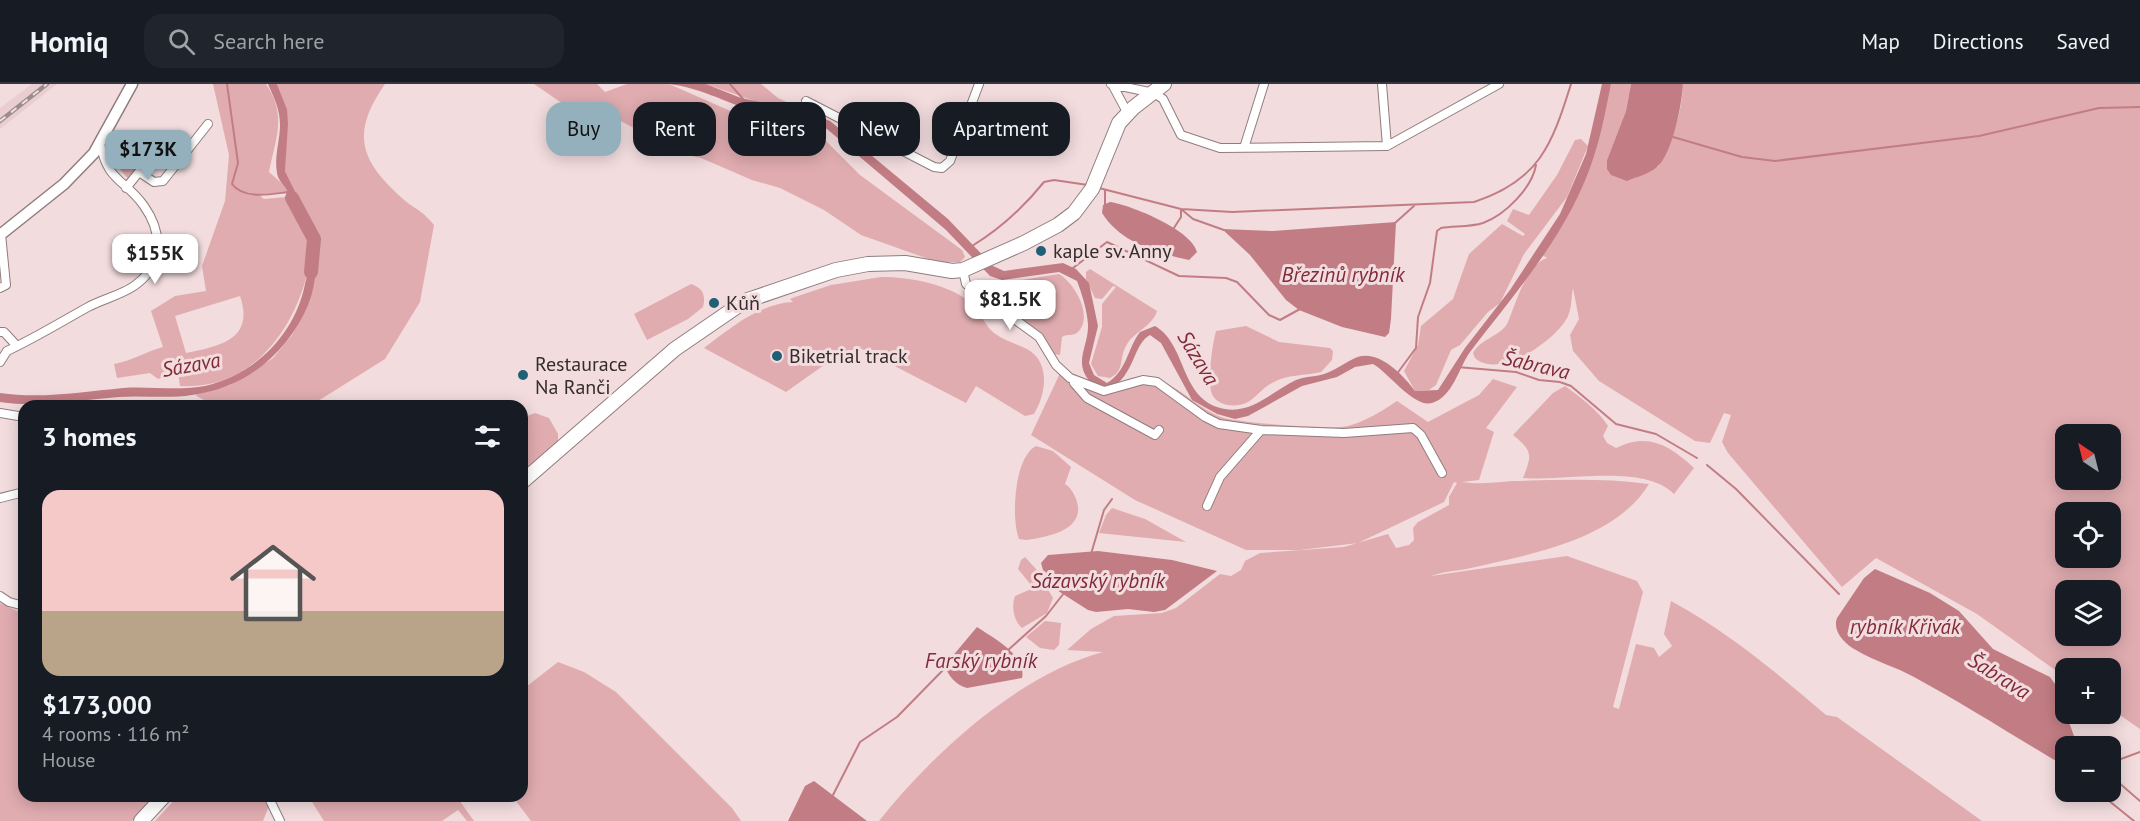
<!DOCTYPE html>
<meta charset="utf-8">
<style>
body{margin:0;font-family:"PT Sans",sans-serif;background:#20242c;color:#f1f3f6;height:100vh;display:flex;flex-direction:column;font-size:22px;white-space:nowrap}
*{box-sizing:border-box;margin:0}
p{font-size:20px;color:#9ea1a6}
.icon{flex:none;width:33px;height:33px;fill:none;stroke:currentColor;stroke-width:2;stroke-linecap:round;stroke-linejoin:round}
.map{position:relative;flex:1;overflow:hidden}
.drawer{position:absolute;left:18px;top:316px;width:510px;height:402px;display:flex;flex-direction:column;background:#171b24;border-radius:18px;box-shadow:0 3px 15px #0003}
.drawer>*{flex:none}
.guide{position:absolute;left:546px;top:18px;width:570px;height:54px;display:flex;gap:12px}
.needle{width:39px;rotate:325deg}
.fabs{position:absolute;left:2055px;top:340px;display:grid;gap:12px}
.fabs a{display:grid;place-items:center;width:66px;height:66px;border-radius:12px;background:#171b24;box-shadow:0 3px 15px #0003;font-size:30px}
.price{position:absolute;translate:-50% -51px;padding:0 14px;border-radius:12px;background:#fff;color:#222;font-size:20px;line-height:39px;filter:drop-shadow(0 2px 3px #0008)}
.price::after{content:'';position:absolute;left:50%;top:36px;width:18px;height:14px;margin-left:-9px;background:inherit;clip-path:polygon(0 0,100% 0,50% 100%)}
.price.current{background:#93b0bc;color:#111}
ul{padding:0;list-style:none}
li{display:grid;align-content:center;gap:12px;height:318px;padding:0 24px}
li+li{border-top:2px solid #363941}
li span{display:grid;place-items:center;height:186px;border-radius:18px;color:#555}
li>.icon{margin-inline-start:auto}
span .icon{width:108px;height:108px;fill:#fffc;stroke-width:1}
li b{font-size:26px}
h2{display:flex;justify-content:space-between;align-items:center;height:72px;padding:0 24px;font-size:26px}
.pill{padding:0 21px;border-radius:18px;background:#171b24;box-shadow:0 3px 15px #0003;font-size:21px;line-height:54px}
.pill.current{background:#93b0bc;color:#111}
header{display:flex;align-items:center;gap:36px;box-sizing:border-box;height:84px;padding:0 30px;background:#171b24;border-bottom:2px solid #363941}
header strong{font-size:28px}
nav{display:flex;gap:33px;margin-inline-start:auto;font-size:21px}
.search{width:420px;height:54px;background:#20242c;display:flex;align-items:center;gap:15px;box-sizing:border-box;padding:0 21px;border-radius:18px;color:#9ea1a6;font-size:22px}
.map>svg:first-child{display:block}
.built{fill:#eacdcf}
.green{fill:#e0acb0;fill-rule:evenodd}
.water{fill:#c27d84}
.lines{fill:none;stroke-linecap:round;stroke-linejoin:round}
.stream{stroke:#c27d84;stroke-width:2}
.river{stroke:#c27d84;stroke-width:14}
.minor-casing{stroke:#907d7e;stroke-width:10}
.tertiary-casing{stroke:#907d7e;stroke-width:13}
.primary-casing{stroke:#907d7e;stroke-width:16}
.minor{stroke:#fff;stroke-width:8}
.tertiary{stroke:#fff;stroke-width:10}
.primary{stroke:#fff;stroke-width:14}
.rail-casing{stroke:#9c8c8e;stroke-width:4.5}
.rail{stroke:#f2dcde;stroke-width:2;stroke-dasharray:7;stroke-linecap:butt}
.poi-dot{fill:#205f75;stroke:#f2dcde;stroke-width:2}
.labels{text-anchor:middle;stroke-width:6;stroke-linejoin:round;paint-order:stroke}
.poi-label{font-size:20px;fill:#342c2d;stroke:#f2dcde;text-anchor:start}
.water-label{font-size:21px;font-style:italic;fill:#7f2b39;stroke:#f2dcde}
</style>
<header>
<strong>Homiq</strong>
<div class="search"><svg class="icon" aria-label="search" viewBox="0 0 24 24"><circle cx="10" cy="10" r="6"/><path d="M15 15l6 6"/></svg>Search here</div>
<nav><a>Map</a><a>Directions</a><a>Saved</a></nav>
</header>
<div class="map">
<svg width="2140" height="737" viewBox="0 0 2140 737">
<rect width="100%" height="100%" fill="#f2dcde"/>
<path class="built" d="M32,0H57L0,45V24Z"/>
<path class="green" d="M213,0H266C287,32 276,52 269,88L286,103L288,109L258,110L264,115L286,113C296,124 307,136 312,151C317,164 311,178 307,191C291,251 249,306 180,302L177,281L176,289L158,295L150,289L117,294L114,280C132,277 145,268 163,263L151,227L175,212L206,207L202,182L225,117L229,71ZM240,212C255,256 219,262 186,269L175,232Z
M277,0H385C351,49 359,76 403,115C416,126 422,126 434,141L420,218L385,275L310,322H214L195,311L230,301L273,274L292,251L310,217L317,152L285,87L287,25Z
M534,0H597L605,8L627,0H669L735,29L752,35L780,37L812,50L824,55L860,91L962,166L965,173L960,178H937L861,151L824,126L780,104L752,96L701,74L683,70L596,24L589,31L575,28Z
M706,0H761L778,14L808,28L769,22Z
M1611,0H1631L1626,27L1607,76L1658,83C1672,56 1682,31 1683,0H2140V645L2111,625L2110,585H2066L2065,593L1977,530L1876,474L1842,503L1728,369L1722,358L1731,331L1724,329L1710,359L1695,357L1599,297L1573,267L1570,251L1579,235L1573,204C1571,213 1572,223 1568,232C1557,256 1499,296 1475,274L1473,269C1481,254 1502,252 1508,238C1516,219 1526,181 1547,174L1542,171L1567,132ZM2066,351H2110V396H2066ZM2066,429H2110V474H2066ZM2066,507H2110V552H2066Z
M115,47L146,71L129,96L108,71Z
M1581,55L1588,62L1567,113L1524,170L1500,219L1488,228L1460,261L1451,266L1436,301L1429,306L1415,307L1404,287L1418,261L1421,242L1453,215L1469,170L1502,140L1523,152L1525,150L1507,137L1513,125L1529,131L1557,91L1575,56Z
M1090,185L1157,227C1153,242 1133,248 1126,262C1119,274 1125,287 1110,294L1098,292L1091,280L1102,243V220L1116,203L1113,202L1102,215L1095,214L1086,195V188Z
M1059,190C1074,199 1093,230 1079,247C1074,253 1068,249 1062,253L1060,271L1054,270C1045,261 993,213 991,206L998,200Z
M881,193C910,193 950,200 972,220C981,229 985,242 994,249C1005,257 1015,259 1027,265C1051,278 1046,310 1034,330L1025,332L976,302L966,319L860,264L841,269L786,308L704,264C731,244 758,220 793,218L790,215L795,213L831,201Z
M691,200C703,204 706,211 703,223L688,235L647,256L634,230Z
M1246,242L1279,258L1330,264L1333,267L1332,276L1321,288C1304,292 1288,290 1272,299C1262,304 1256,314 1246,319C1235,324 1214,322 1211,307C1208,294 1212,261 1216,247Z
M1062,285L1106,303C1115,301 1126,295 1136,293C1169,289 1192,322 1221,333C1238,339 1331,346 1348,342C1366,337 1382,327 1397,317L1428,338L1479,311L1493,295L1517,303L1486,344L1494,348L1479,396L1462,398C1481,401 1495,398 1513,397C1558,396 1604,394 1649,400C1614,457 1527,471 1466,485C1455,487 1441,488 1431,492L1567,472L1637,497L1643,508L1613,623L1619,625L1636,560L1654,564L1659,573L1672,562L1664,550L1671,517C1728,548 1777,589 1826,631L1837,633L1982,737H879C933,669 1018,591 1103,568L1067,566L1091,545L1114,532L1162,529L1176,524L1220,490L1231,492L1241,486L1245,477L1260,469L1344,463L1388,450L1396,464L1409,461L1414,456L1413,444L1418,438L1449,421V413L1457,399L1454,398L1444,418L1358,459L1300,466H1246L1135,416L1031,351Z
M1565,302C1580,313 1599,327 1608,342L1603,352L1607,359L1616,364C1647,348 1670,361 1694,384L1674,410C1643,379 1565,398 1523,394C1532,371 1533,367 1513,351L1553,309Z
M535,329L549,334L558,350V358L522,387V334Z
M1036,362L1053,367L1071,383L1065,400C1071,404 1073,408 1076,415C1088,446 1047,453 1026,456L1019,455C1011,435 1014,373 1036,362Z
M1112,424L1145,435L1186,458L1099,449L1106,431Z
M1025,473L1036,485L1053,514L1047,529L1022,544C1014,537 1011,523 1015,512L1029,506L1031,501L1018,485L1021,476Z
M0,519L24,530V712L153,713L132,737H0Z
M1045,537L1061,539L1059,561L1054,566L1040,564L1026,553Z
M558,578L584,588L616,608L732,724L741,737H531L513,713L522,712V606Z
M177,713H265L269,722L263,737H155Z
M309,713H457L474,737H467L458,726L442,737H324Z"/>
<path class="water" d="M268,0H277L287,25L288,40L285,87L317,152L319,160C316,179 316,201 309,219C288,269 246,304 192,311C168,315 143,311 119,313C79,316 40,324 0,318V309C41,315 82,308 123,304C149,302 179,307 205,302C254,291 295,251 305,200C308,185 318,168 313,152C307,135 293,124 286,109H288C286,101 278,98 277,89C274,73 280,56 280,41C280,25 274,14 268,0Z
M669,0H706L741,14L808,28L830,37L948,135L993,182L1004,187L1063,179L1076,185L1089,199L1098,242L1089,279L1094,291L1107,299C1127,287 1127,265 1140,248L1155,242C1186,260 1180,310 1217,323C1249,334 1269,309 1296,296C1306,292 1317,293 1327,289C1337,285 1346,278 1355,274C1378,264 1403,291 1415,307L1438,306L1465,264L1510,206L1560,130L1586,70L1602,0H1611C1606,24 1602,48 1594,72C1571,146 1516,208 1470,268C1459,283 1453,313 1432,319C1414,324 1389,289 1373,280L1355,283L1337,293L1302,302L1248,332L1235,335L1217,330L1192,316L1161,259L1150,251C1133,260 1135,291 1110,305L1091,299C1072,278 1089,263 1088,240C1087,226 1082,210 1077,197L1059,188L1002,196L990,192L946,146L827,45C808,36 788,37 768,32C734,23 704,4 669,0Z
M1631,0H1683C1682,20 1672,71 1657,83C1649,90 1636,93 1627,97L1611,91L1607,85V76L1626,27Z
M1110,118C1131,121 1192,146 1197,168L1189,176C1156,169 1120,158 1102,129L1103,121Z
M1396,138L1391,235L1389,249L1385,253L1342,243L1299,226L1286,216L1250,171L1222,145L1273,147Z
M1098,467L1172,476L1217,487L1165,526L1154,528L1128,525L1096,528L1088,526L1052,503L1045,493L1041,479L1048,471Z
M1875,485L1930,509L1959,527L1993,565L2050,593L2065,614L2066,630L2078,663H2066L2065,679L2061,680C2012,651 1964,620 1914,593C1896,583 1874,577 1856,566C1845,560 1832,547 1837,534L1864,494Z
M977,543C993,554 1027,571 1022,594L967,604C957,602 947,591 945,581Z
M814,697L867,737H788L805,702Z"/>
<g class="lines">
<path class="stream" d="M227,0L238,79L232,100C244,116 271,110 289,108
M730,0L744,16
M1673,53L1742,73L1775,77L1979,52L2099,24L2140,23
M1099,104L1181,125L1232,128L1474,118C1539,97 1552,61 1571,0
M1105,106V121
M1181,125L1193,135L1224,146
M1395,139L1415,121
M1172,147L1181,133V125
M972,162C1000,145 1023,124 1044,98L1054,96L1088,101
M1073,184L1107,158L1179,192L1226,194L1237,198L1269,231L1280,236L1300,225
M1457,283L1516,288L1539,296L1560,298L1571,302L1616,340L1656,350L1697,374
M1396,291L1416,264L1418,233L1430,199L1437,147L1441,144C1454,142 1471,143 1483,139C1505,131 1532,104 1536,81
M1707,381L1736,405L1839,510
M1091,470L1104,426L1112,415
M1007,567L1046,532L1064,509
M2110,679L2140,668
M2110,691L2140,717
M2098,708L2134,737
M833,711L860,658L897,633L946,583"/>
<path class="river" d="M292,114L314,155L311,188"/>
<g class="minor-casing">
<path id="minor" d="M1111,0L1154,9L1163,15L1181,51L1220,64L1387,62L1499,0
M1112,0L1127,28
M1382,0L1387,62
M806,17L934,83L942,84L950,77L979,0
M1244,64L1264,0
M139,88L154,98L163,97L208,40
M126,104L151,73
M963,186L966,200L1039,253L1056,281L1070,294L1104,307L1143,296L1157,298L1205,333L1219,340L1261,346L1344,349L1413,344L1421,351L1442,389
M0,204L6,201L1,150
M0,248H4L17,262
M0,278L7,267C35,254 61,238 88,223C103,215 121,211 134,202C164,181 163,149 144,122C124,94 108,99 100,59
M1074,299L1087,314L1155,351L1159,346
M0,329L24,333
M0,414L24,408
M1207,422L1220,393L1261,346
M0,512L9,518L24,522
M268,712L280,737"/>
</g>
<g class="tertiary-casing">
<path id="tertiary" d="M0,151L64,100L94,69L132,0"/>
</g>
<g class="primary-casing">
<path id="primary" d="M522,398L675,265L745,217L836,186L868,180L905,179L952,187L963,186L1024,159L1058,141L1074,129L1092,105L1119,39L1133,24L1164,0
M141,737L164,712"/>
</g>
<use href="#minor" class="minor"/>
<use href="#tertiary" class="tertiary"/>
<use href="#primary" class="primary"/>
<g class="rail-casing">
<path id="rail" d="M0,37L47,0"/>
</g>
<use href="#rail" class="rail"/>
</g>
<g class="poi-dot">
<circle cx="1041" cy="167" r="6"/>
<circle cx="714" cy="219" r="6"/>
<circle cx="777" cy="272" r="6"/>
<circle cx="523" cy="291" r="6"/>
</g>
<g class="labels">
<g class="poi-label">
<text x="1053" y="174">kaple sv. Anny</text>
<text x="726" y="226">Kůň</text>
<text x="789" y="279">Biketrial track</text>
<text x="535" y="287">Restaurace<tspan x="535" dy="23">Na Ranči</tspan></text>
</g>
<g class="water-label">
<text x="1343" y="198">Březinů rybník</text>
<text transform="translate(1198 274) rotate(59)" y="7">Sázava</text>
<text transform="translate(191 281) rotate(-10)" y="7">Sázava</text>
<text transform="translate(1536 281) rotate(13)" y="7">Šabrava</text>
<text x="1098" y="504">Sázavský rybník</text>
<text x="1905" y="550">rybník Křivák</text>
<text x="981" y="584">Farský rybník</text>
<text transform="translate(1999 592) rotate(32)" y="7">Šabrava</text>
</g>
</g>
</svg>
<div class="fabs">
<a><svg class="needle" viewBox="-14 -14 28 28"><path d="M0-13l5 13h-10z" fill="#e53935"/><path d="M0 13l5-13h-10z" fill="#9ea1a6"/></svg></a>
<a><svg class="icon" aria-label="locate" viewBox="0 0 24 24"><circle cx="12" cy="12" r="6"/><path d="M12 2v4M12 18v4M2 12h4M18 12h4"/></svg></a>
<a><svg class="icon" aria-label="layers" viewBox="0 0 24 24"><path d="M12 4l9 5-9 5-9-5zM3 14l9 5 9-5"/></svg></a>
<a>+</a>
<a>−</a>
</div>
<b class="price current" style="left:148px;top:97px">$173K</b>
<b class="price" style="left:155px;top:201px">$155K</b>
<b class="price" style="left:1010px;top:247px">$81.5K</b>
<div class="guide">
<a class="pill current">Buy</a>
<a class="pill">Rent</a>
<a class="pill">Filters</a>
<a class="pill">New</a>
<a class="pill">Apartment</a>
</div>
<section class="drawer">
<h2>3 homes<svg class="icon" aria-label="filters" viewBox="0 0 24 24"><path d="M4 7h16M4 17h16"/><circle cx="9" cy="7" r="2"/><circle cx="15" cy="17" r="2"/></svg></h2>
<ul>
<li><span style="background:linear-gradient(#f6c9c9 65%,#b9a48a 0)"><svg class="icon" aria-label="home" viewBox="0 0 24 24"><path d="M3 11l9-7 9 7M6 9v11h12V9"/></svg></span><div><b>$173,000</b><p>4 rooms · 116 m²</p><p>House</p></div></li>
</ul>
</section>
</div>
